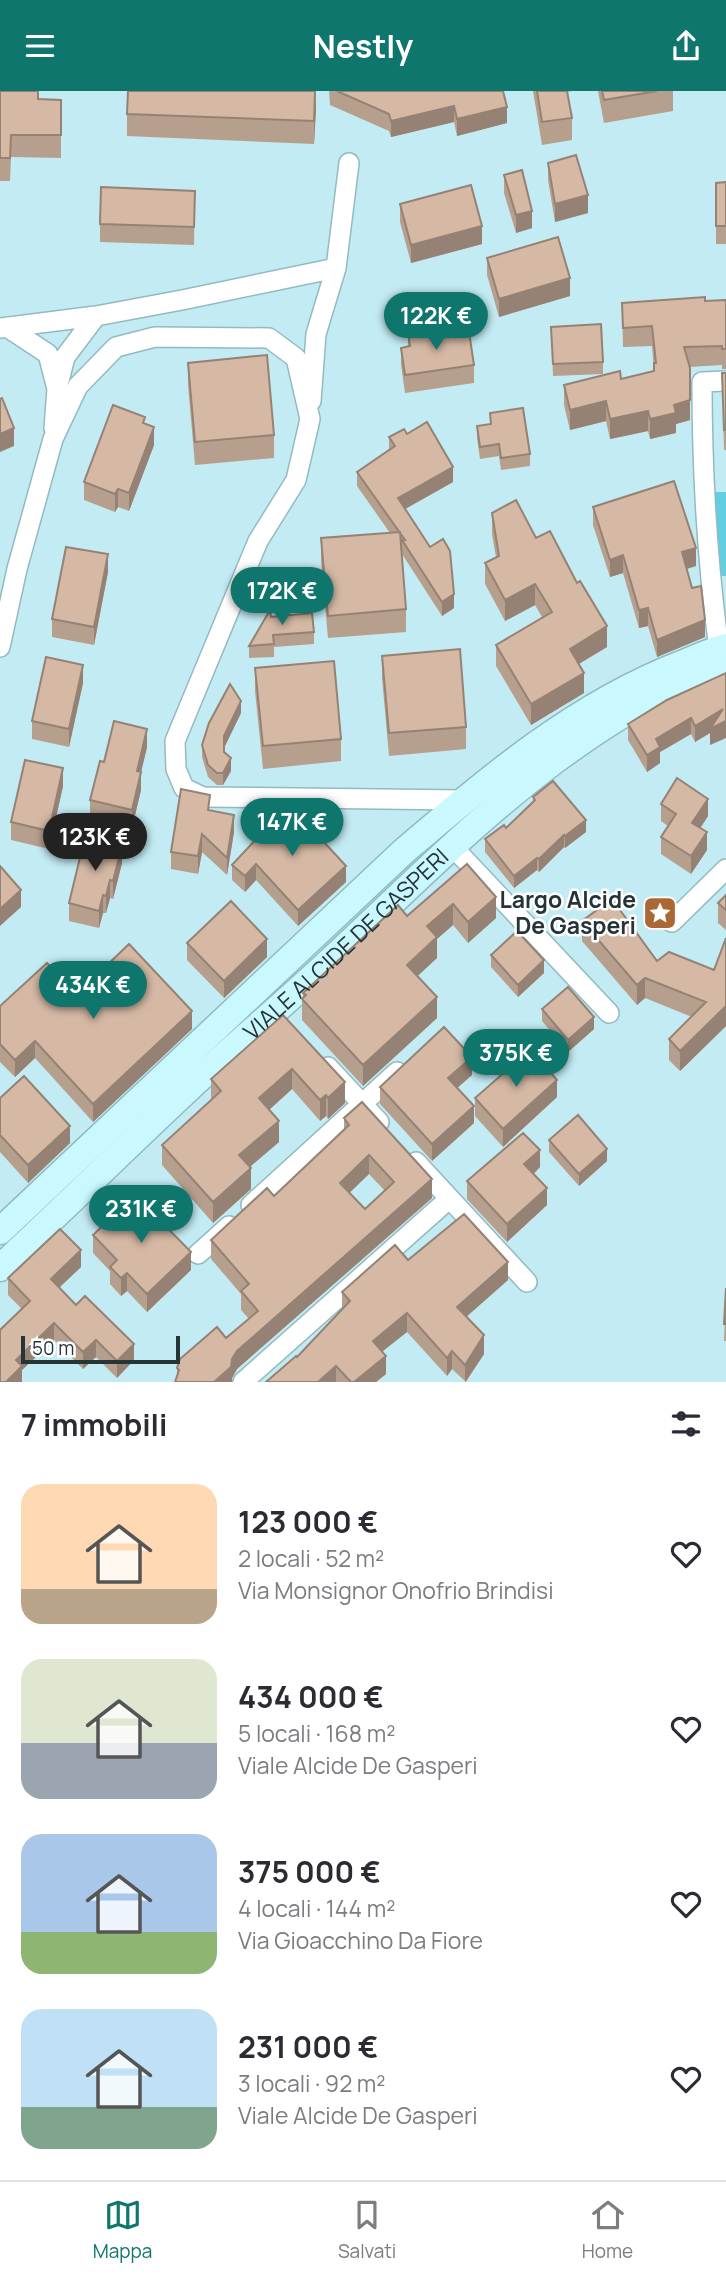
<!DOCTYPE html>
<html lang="it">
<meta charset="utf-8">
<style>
body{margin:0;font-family:Manrope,sans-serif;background:#f2f2f3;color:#2b2b33;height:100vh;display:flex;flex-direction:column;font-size:26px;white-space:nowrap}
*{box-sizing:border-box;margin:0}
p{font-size:23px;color:#7c7c81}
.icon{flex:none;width:38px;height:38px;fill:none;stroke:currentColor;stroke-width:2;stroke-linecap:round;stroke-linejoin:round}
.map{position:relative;height:1291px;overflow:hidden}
.details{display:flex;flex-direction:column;background:#fff;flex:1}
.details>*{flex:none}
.scale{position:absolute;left:21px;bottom:18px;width:159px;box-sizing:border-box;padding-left:7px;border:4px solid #243437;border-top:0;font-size:19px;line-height:24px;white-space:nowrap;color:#243437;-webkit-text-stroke:5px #fff;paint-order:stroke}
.price{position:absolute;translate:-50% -60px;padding:0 16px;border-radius:24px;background:#0f766e;color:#fff;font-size:23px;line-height:46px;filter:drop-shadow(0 2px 4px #0008)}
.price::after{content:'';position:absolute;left:50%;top:42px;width:21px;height:16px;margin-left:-10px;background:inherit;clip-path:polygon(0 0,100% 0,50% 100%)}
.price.on{background:#222;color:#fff}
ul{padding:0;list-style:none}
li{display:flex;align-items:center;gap:21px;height:175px;padding:0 21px}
li span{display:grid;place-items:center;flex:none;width:196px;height:140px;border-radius:21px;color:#555}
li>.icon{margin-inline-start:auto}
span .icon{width:84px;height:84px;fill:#fffc;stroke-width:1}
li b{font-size:30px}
h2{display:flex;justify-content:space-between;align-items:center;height:84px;padding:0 21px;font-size:30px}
header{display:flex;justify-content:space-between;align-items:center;height:91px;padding:0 21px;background:#0f766e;color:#fff;font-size:32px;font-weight:700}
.tab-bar{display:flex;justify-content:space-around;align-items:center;height:98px;border-top:2px solid #e1e1e2;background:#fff;font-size:19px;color:#7c7c81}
.tab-bar a{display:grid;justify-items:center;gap:4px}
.tab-bar .on{color:#0f766e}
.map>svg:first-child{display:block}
.green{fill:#61cee1}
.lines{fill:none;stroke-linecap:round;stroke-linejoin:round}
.minor-casing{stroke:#93bac1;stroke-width:22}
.secondary-casing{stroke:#93bac1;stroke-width:29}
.minor{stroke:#fff;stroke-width:19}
.secondary{stroke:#caf8ff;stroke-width:26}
.wall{fill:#b79f8e;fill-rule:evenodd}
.shaded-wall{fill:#958274}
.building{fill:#d5b9a5;stroke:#958274;stroke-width:2;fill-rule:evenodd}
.labels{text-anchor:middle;stroke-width:5;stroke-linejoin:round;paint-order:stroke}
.poi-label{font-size:23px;font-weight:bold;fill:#243437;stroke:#fff;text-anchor:end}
.street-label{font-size:23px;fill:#243437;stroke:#fff}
</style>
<header><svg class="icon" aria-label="menu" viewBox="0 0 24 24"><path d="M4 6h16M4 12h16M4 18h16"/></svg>Nestly<svg class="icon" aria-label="share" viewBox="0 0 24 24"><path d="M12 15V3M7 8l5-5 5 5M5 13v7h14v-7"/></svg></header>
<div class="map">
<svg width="726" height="1291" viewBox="0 0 726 1291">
<rect width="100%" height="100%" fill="#c3ebf3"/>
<path class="green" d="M710,401H726V485H720Z"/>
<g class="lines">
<g class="minor-casing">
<path id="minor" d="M7,236L48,263L57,298L54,337
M0,237L96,225L182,209L336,177L349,72
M58,294L65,266L96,225
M311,310L316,243L336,177
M0,556L17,478L53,348L78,295L116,256L155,246L269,247L296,267L310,328L296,389L258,450L175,650L176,678L184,697L203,706L464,709
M719,558C707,469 702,381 702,291L726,290
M452,755L609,922
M672,831L726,778
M328,976L379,1031
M416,1071L527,1191
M251,1114L397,981
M198,1163L229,1135
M243,1291L449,1108"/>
</g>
<g class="secondary-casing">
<g id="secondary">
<path d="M0,1140L404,760C490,687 575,614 681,573C696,567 711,560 726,556"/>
<path id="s1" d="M0,1177C63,1118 125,1057 188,998C234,955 283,914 329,871C403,802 473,731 554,670C606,632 662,594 726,581"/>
</g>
</g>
<use href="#minor" class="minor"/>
<use href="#secondary" class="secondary"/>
</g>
<path class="wall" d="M0,0L38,8L61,9V67L11,66L10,90H0Z
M329,0H503L507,32L457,45L454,31L391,46L389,40L330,14Z
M533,0H572L567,1L572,27V49L542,54Z
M598,0H673V20L604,32Z
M316,17L314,53L127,45V23Z
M548,72L588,122L555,131L548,89Z
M504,84L532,137L516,142L504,102Z
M726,91V153H716V92Z
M195,100L194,154L100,151V133Z
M400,113L482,153L411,172L400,131Z
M487,167L570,205L499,226L487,184Z
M726,209V278H722V274L689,276L690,329L676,333V342L650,348L648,340L610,348L606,330L570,339L564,314V294L621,288L654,280L652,255L623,256L622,212Z
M551,236L603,271V283L553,285Z
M408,242L434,246L474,274V292L405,302L401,274V257L408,256Z
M188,272L274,344V367L195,374L188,294Z
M722,282H726V359H724Z
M490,322L530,363V375L501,379L499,365L480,368L477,347V335L490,333Z
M145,333L154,354L129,420L118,416L115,421L84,409V391Z
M407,343L453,391L405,418L454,517L442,525L402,463L401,458L406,518V541L328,547L321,470V447L390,442L357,395V381L389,358V346Z
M593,416L696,475L687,478L705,546L657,566L648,535L639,537L623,482L610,486L593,434Z
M492,422L536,447L607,556L579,573L584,602L531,634L496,575V554L542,526L535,514L505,530L485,493V472L496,466L492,443Z
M108,481L94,554L52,546V528Z
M271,526L314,541V553L274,556V566L249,567V555Z
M382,565L466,636V658L389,665L382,587Z
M255,577L341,648V670L263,678L255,600Z
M726,582L710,654V642L695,651L691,643L660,661V672L647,681L628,649V633Z
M83,592L69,656L32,648V630Z
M241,622L224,657V662L231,680L223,694H217L208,686L202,666V654Z
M147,656L141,681V699L132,737L90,727V709L104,671Z
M63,695L49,758L11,749V731Z
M533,706L586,741L565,757L564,756L539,781L537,779L514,797L485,761V748L506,737L533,712Z
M289,713L346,791L298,835L256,789L245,801L232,789V774Z
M661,713L708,725L700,737L707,759L691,783L661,763V746L668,735L661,730Z
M210,720L234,741L227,784L202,761L198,783L171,778V761Z
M122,772L113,808L110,807L106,822H103L99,837L69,830V812Z
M467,773L496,827L468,852L453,834L437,848V867L417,885L437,927L363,995L302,929V908L303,907V902L407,825Z
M726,804V839L718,832V812Z
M582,830L657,870L714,879L726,935L680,980L669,969V948L692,926L645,907L637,914L582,850Z
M187,852L267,866L224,907L187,869Z
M491,864L544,882L518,906L491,876Z
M76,904L192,938L93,1031L35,967L15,986L0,971V915Z
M542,918L594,938L568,961L542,930Z
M283,924L345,1012L328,1028L326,1025L320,1030L292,998L269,1019L279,1051L250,1076L251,1098L213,1132L162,1074V1054L211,1009V988Z
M472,984L457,997L474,1032L432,1070L380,1013V996Z
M557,1006L503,1056L475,1025V1007Z
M0,1007L70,1052L28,1092L0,1061Z
M344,1027L432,1107L237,1278L232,1287L177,1283V1277L226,1247L249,1228L241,1219V1203L211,1168V1149L274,1105L344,1040ZM369,1083L385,1100L365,1118L349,1102Z
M549,1049L607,1070L579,1095L549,1061Z
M540,1076L534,1083L547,1114L507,1151L467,1108V1090Z
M93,1144L191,1179L147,1221L127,1200L121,1205L110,1193V1180L93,1162Z
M408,1169L508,1189L466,1226L484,1263L466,1291L452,1278L447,1285L407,1241L382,1260L386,1283L376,1291H266L297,1266L342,1219V1201Z
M81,1176L59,1197L76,1214L134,1269L117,1287L96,1266L83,1278L54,1249L22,1279V1291V1218L8,1204V1187Z
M726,1197V1250H724Z"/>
<path class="shaded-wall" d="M316,0V17L314,53V30Z
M454,15V31L391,46V30Z
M507,16V32L457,45V28Z
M588,104V122L555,131V113Z
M532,120V137L516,142V124Z
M482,135V153L411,172V154Z
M570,187V205L499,226V208Z
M690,309V329L676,333V342L650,348V328L674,314Z
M606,310V330L570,339V319Z
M648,320V340L610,348V328Z
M154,336V354L129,420V402Z
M14,337V355L0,361V343Z
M453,376V391L398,422V407Z
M118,398V416L115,421V403Z
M696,457V475L682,479V461Z
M108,463V481L94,554V536Z
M623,464V482L610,486V469Z
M535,493V514L505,530V509Z
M454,503V517L442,525V511Z
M648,517V535L639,537V519Z
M705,529V546L657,566V549Z
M607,535V556L570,578V558Z
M83,574V592L69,656V638Z
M584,582V602L531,634V613Z
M241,610V622L224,657V645Z
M723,618L726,630V647L710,654V642L695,651V635Z
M691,627V643L660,661V672L647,681V664L656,648Z
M147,638V656L137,698V680Z
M231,667V680L223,694V682Z
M63,677V695L49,758V740Z
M141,681V699L132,737V719Z
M708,708V725L692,750V732Z
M234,724V741L227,784V767Z
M586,729V741L565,757V745Z
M707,741V759L691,783V765Z
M202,743V761L198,783V765Z
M564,744V756L539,781V768Z
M122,755V772L113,808V790Z
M537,767V779L514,797V785Z
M256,773V789L245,801V785Z
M346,775V791L298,835V819Z
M110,789V807L106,822V805Z
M21,799V816L0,835V818Z
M103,804V822L99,837V820Z
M496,806V827L468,852V831Z
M453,813V834L437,848V867L407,895V874L427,835Z
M267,848V866L224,907V890Z
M544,869V882L518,906V894Z
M645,887V907L637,914V894Z
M437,906V927L363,995V974Z
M726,915V935L680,980V960Z
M192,920V938L93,1031V1013Z
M594,926V938L568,961V949Z
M35,950V967L15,986V969Z
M472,966V984L448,1005V987Z
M292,978V998L259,1028V1007Z
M557,989V1006L503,1056V1038Z
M345,991V1012L328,1028V1007Z
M326,1004V1025L320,1030V1009Z
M474,1015V1032L432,1070V1053Z
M279,1030V1051L239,1085V1064Z
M70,1035V1052L28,1092V1074Z
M607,1058V1070L579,1095V1083Z
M540,1059V1076L524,1091V1073Z
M369,1064V1083L340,1111V1092Z
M251,1077V1098L213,1132V1111Z
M432,1088V1107L237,1278L232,1287V1291H214L237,1260Z
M547,1097V1114L507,1151V1133Z
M81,1159V1176L51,1204V1188Z
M191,1161V1179L147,1221V1203Z
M508,1171V1189L457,1234V1216Z
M127,1182V1200L121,1205V1187Z
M407,1222V1241L373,1268V1250Z
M54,1232V1249L22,1279V1291H6L16,1269Z
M484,1244V1263L465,1291V1274Z
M96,1249V1266L83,1278V1261Z
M134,1253V1269L117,1287V1270Z
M452,1260V1278L447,1285V1267Z
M386,1265V1283L376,1291H354Z
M336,1275V1291H318Z"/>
<path class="building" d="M0,0H38V8L61,9V44H11L10,67H0Z
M128,0H315L314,30L127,23Z
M337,0H503L507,16L457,28L454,15L391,30L389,23Z
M537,0H567L572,27L542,31Z
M602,0H657L604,9Z
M576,64L588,104L555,113L548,72Z
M522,79L532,120L516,124L504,84Z
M726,91V135H716V92Z
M471,94L482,135L411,154L400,113Z
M101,96L195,100L194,136L100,133Z
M558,146L570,187L499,208L487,167Z
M705,206V210L726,209V258H722V255L684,256L690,277V309L674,314L676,322L650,328L648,320L610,328L606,310L570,319L564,294L620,280L621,288L654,280V272H656L652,235L623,237L622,212Z
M601,233L603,271L553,273L551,236Z
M433,239L434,246L469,241L474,274L405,284L401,257L410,255L408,242Z
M267,264L274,344L195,351L188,272Z
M722,282H726V339H724Z
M2,307L14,337L0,343V308Z
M113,314L145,326L143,332L154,336L129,402L118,398L115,403L84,391Z
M523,317L530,363L501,367L499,353L480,356L477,335L491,333L490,322Z
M427,331L453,376L398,407L430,456L443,448L450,460L454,503L442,511L402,449H405L357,381L395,355L389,346L404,338L407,343Z
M674,390L696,457L682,461L692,497L701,495L705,529L657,549L648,517L639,519L623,464L610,469L593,416Z
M516,409L536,447L550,440L577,492L580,490L607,535L570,558L584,582L531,613L496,554L552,521L535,493L505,509L485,472L499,465L492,422Z
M400,441L406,518L328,525L321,447Z
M66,456L108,463L94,536L52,528Z
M270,519L271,526L312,522L314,541L273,544L274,553L249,555Z
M460,558L466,636L389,642L382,565Z
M46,566L83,574L69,638L32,630Z
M334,570L341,648L263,655L255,577Z
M726,582V630L710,638L723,618L695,635L691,627L656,648L660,656L647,664L628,633L667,609Z
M230,593L241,610L224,645V661L231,667L223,682H217L208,674L202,654L209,632Z
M114,630L147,638L137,680L141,681L132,719L90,709L100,670L104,671Z
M25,669L63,677L49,740L11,731Z
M677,687L708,708L692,732L707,741L691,765L661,746L676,723L661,713Z
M553,690L586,729L565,745L564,744L539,768L537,767L514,785L485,748L504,734L506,737L535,709L533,706Z
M181,698L210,704L208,719L234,724L227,767L202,743L198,765L171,761Z
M289,713L346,775L298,819L256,773L245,785L232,774Z
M85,746L122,755L113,790L110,789L106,805L103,804L99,820L69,812Z
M467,773L496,806L468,831L453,813L427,835L437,846L407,874L437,906L363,974L302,908L306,904L303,902L398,814L407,825Z
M0,775L21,799L0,818Z
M726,804V819L718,812Z
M612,808L657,870L669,861L714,879L726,847V915L680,960L669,948L706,911L645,887L637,894L582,830Z
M231,810L267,848L224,890L187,852Z
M517,840L544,869L518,894L491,864Z
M129,853L192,920L93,1013L35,950L15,969L0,953V915L47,872L76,904Z
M568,896L594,926L568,949L542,918Z
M283,924L345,991L328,1007L326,1004L320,1009L292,978L259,1007L279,1030L239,1064L251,1077L213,1111L162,1054L221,1000L211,988Z
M444,936L472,966L448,987L474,1015L432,1053L380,996Z
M530,959L557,989L503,1038L475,1007Z
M24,985L70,1035L28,1074L0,1044V1007Z
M362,1011L432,1088L237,1260L232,1268L231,1276L214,1291H175L179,1279L177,1277L180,1268L217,1236L226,1247L258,1220L241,1200L249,1193L211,1149L267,1097L274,1105L349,1034L344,1027ZM369,1064L394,1091L365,1118L340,1092Z
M578,1024L607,1058L579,1083L549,1049Z
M523,1042L540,1059L524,1073L547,1097L507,1133L467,1090Z
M135,1104L191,1161L147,1203L127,1182L121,1187L110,1176L117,1169L93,1144Z
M464,1123L508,1171L457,1216L484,1244L465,1274L452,1260L447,1267L407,1222L373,1250L386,1265L354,1291H351L336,1275L318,1291H266L296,1265L297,1266L350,1210L342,1201L395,1154L408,1169Z
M60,1138L81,1159L51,1188L76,1214L85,1205L134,1253L117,1270L96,1249L83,1261L54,1232L16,1269L22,1275L6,1291H0V1239L30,1210L8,1187Z
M726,1197V1233H724Z"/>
<defs>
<g id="sight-square" transform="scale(1.75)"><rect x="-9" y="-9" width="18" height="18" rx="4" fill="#ab6835" stroke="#fff"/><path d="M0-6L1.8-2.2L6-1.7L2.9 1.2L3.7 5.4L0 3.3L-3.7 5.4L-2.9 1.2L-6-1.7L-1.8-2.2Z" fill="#fff"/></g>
</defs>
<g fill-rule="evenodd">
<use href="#sight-square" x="660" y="822"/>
</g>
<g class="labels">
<g class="poi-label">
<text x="636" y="817">Largo Alcide<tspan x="636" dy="26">De Gasperi</tspan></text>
</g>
<g class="street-label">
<text dy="8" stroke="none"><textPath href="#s1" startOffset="474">VIALE ALCIDE DE GASPERI</textPath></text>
</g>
</g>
</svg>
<div class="scale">50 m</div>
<b class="price" style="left:436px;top:261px">122K €</b>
<b class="price" style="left:282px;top:536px">172K €</b>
<b class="price" style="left:292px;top:767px">147K €</b>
<b class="price on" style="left:95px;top:782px">123K €</b>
<b class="price" style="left:93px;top:930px">434K €</b>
<b class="price" style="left:516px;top:998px">375K €</b>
<b class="price" style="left:141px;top:1154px">231K €</b>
</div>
<section class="details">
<h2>7 immobili<svg class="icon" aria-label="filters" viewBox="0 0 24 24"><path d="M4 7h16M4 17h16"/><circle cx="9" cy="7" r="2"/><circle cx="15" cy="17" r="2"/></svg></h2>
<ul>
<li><span style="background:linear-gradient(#ffd9b3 75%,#b9a48a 0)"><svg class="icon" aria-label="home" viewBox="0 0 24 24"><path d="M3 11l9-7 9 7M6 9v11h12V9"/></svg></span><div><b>123 000 €</b><p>2 locali · 52 m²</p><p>Via Monsignor Onofrio Brindisi</p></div><svg class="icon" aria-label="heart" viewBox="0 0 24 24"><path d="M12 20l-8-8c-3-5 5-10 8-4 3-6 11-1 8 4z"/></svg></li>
<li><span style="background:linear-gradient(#dfe7d0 60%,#9aa5b1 0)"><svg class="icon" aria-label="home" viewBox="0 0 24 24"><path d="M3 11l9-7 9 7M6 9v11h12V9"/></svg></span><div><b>434 000 €</b><p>5 locali · 168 m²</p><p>Viale Alcide De Gasperi</p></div><svg class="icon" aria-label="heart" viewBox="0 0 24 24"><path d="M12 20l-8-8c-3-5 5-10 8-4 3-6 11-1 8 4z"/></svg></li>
<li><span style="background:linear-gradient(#a9c7e8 70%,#8fb573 0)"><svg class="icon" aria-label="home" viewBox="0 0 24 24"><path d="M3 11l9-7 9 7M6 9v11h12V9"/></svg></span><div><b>375 000 €</b><p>4 locali · 144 m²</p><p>Via Gioacchino Da Fiore</p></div><svg class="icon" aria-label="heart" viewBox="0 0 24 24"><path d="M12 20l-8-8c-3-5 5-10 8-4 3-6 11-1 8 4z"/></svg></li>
<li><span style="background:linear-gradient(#bfe0f5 70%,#7fa58c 0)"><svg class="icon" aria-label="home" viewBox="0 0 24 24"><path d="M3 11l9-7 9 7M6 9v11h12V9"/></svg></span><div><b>231 000 €</b><p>3 locali · 92 m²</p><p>Viale Alcide De Gasperi</p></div><svg class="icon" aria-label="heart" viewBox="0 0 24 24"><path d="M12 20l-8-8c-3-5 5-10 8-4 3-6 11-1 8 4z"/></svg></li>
</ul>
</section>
<nav class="tab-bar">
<a class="on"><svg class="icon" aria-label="map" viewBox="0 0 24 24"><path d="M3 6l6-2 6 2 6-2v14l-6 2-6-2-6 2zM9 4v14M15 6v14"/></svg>Mappa</a>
<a><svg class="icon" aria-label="saved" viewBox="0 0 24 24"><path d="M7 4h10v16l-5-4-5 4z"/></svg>Salvati</a>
<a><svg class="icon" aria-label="home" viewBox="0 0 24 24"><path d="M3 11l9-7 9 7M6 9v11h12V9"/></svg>Home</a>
</nav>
